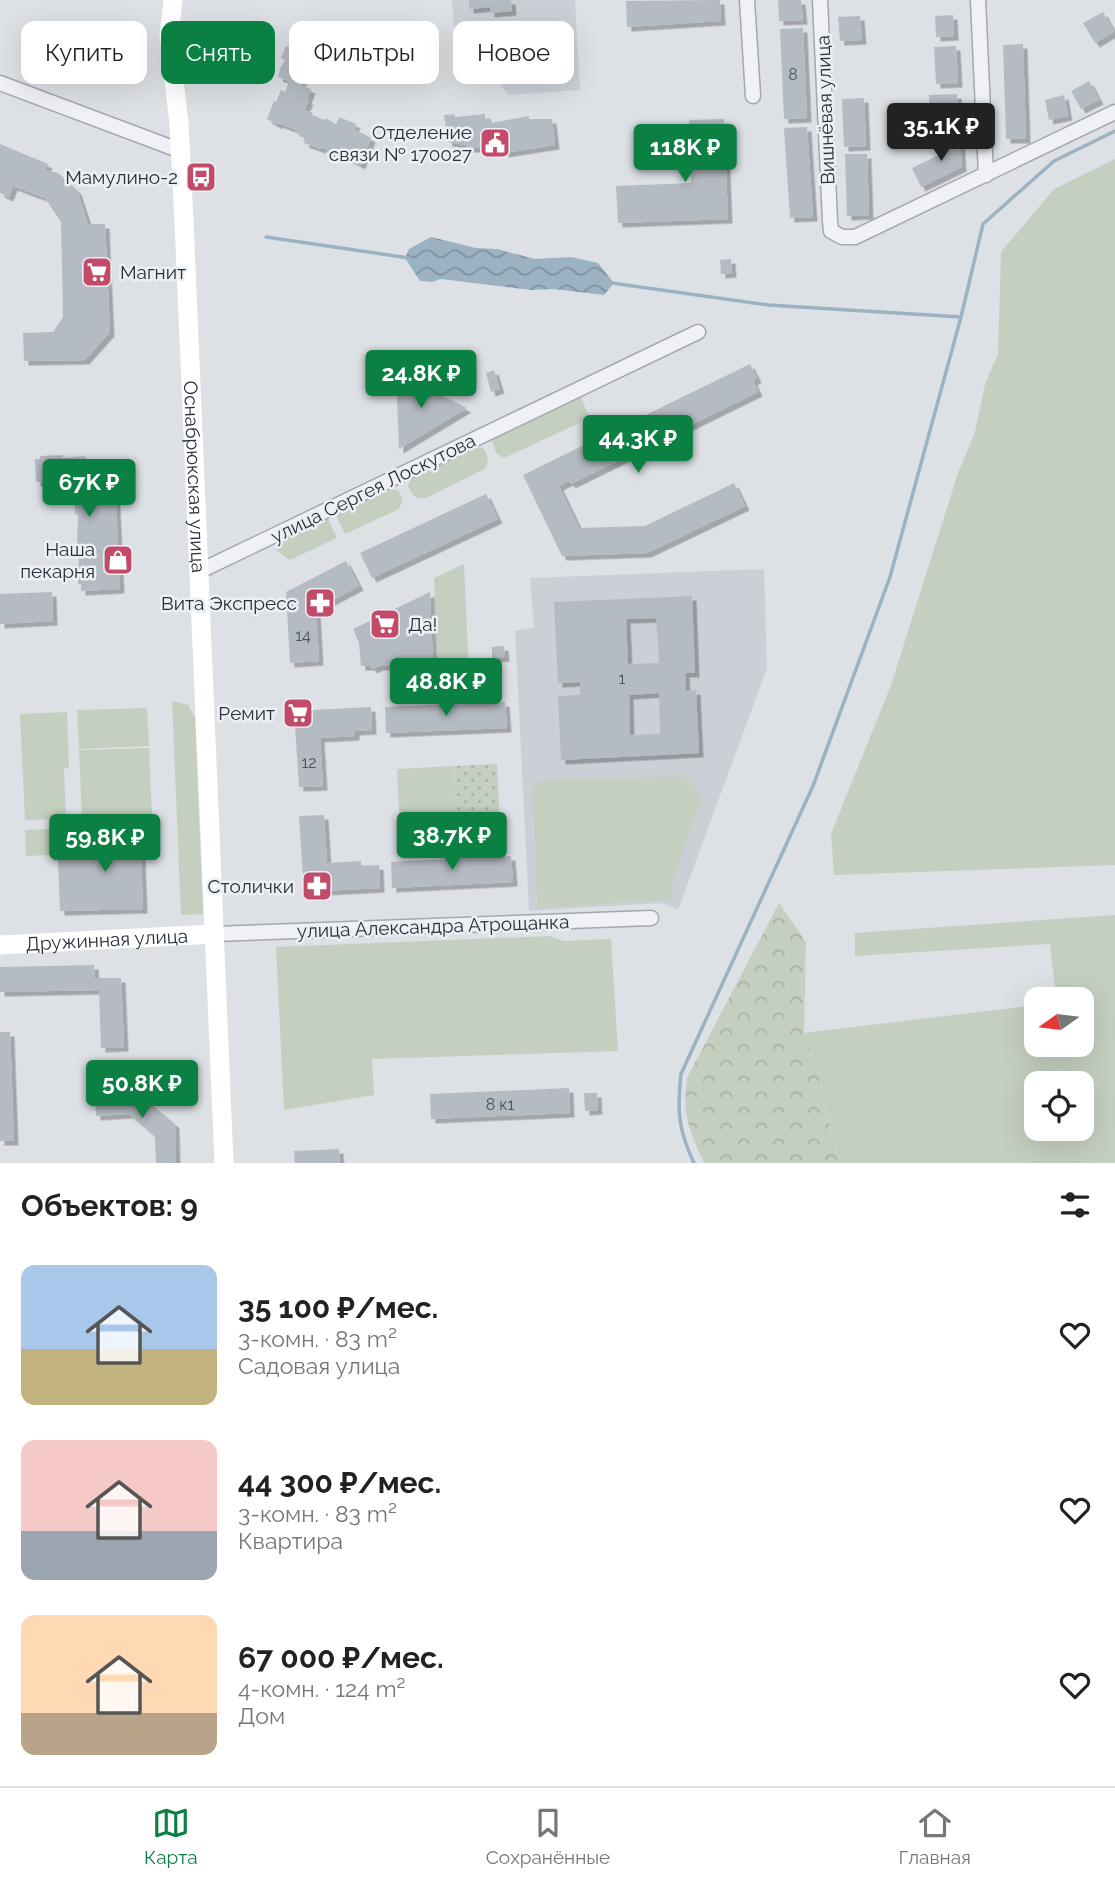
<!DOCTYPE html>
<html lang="ru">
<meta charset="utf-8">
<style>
body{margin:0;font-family:Raleway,sans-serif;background:#f6f6f6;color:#222;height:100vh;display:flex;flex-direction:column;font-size:26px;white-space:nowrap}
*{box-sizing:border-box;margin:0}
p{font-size:23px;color:#767676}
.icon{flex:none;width:38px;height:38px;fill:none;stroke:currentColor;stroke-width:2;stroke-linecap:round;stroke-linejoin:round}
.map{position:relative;height:1163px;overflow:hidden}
.details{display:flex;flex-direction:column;background:#fff;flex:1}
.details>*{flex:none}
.top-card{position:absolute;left:21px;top:21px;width:700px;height:63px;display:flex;gap:14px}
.needle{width:46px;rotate:256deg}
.buttons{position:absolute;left:1024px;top:987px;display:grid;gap:14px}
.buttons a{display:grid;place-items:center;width:70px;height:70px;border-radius:14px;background:#fff;box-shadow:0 7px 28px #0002;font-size:35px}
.price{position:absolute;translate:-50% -60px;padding:0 16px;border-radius:7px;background:#0b8043;color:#fff;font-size:23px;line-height:46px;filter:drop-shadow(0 2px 4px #0008)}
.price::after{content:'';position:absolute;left:50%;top:42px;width:21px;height:16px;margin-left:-10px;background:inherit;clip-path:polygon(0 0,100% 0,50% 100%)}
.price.selected{background:#222;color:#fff}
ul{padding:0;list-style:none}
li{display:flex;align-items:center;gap:21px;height:175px;padding:0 21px}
li span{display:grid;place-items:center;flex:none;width:196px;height:140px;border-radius:14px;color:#555}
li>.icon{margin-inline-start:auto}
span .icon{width:84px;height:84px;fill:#fffc;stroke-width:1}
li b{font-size:30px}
h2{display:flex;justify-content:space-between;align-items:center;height:84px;padding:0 21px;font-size:30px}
.tag{padding:0 24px;border-radius:14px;background:#fff;box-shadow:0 7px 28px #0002;font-size:24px;line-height:63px}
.tag.selected{background:#0b8043;color:#fff}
.menu{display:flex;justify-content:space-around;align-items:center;height:98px;border-top:2px solid #e0e0e0;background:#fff;font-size:19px;color:#767676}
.menu a{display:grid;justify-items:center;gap:4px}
.menu .selected{color:#0b8043}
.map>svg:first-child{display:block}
.built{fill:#cbd0d7}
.green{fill:#c4cfbf;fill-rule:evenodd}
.forest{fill:url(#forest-crowns)}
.park{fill:url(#park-dots)}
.water{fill:url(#water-waves)}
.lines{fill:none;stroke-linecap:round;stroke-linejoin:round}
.stream{stroke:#9bb2c3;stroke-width:3.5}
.building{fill:#b5bbc2;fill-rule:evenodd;filter:url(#shadow)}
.street-casing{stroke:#a3a8af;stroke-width:17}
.street{stroke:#eff1f4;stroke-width:14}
.secondary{stroke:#fff;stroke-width:19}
.labels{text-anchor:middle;stroke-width:5;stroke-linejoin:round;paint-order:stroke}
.number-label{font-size:16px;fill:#4b535d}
.street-label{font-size:19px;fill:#28303b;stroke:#ecf0f3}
.poi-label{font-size:19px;fill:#28303b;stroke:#ecf0f3;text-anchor:end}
</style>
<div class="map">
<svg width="1115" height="1163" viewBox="0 0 1115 1163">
<defs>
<pattern id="forest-crowns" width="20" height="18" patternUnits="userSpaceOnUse" patternTransform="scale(1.75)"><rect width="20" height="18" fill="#c4cfbf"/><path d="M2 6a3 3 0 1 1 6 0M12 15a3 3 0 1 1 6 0" fill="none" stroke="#a8b2a5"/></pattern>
<pattern id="park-dots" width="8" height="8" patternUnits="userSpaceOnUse" patternTransform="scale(1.75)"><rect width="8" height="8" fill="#c4cfbf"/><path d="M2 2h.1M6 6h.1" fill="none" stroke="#a8b2a5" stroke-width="1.8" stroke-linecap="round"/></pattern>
<pattern id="water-waves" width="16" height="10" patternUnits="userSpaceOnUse" patternTransform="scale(1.75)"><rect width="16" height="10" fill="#9bb2c3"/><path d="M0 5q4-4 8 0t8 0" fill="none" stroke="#7e91a0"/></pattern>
<filter id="shadow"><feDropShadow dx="4.5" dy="4.5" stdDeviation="0" flood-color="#0004"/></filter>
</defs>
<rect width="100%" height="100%" fill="#dde1e6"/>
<path class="built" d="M452,0H575L580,90L509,95L454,29Z
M764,569L767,668L678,910L661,903L529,911L515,631L534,627L530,578Z"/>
<path class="green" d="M1115,159V865L834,875L831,834L891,685L958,473L975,432L985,384L998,354L1001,252L1054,189Z
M580,396L590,418L504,458L497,454L492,442L497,435Z
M472,447L483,448C489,456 489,460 485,469L426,498C415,500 412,495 408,486L411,477Z
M387,488L398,490L403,499L399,509L345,534L335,513Z
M327,517L337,538L290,560L276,550L280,540Z
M464,564L469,671L438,673L434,578Z
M172,701L188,705L195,717L203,914L181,915Z
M147,708L149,746L79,749L77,710Z
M67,712L69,768H64L66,819L25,820L20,714Z
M149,748L152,816L82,819L79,750Z
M454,766L457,826L400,829L397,769Z
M679,776L686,777L703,796L671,885L672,899L538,908L532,789L539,781Z
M74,828L75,854L26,856L25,830Z
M1115,915V1163H838L822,1088L804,1033L1036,1005V1045H1082V999H1056L1050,944L855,956V933ZM1036,1083H1082V1129H1036Z
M550,936L563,941L611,939L618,1051L372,1059L374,1095L284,1110L276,947Z"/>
<path class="forest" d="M779,903L806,942L804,1033L822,1088L838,1163H704C689,1129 682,1116 687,1078Z"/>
<path class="park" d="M497,764L500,824L457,826L454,766Z"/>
<path class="water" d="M431,237L476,248L497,249L535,259L571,257L598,263L614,283L604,295L553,289L531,290L441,279L432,282L420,281L405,258L409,249Z"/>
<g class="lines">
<path class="stream" d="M266,237L409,258
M612,283L768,305L961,317
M694,1163C678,1129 677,1111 681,1074L813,786L890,577L961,317L983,224L1054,161L1115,131"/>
</g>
<path class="building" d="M469,0H511L512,11L490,13V7L469,9Z
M720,0L721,21L627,27L626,1Z
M778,0H801L803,20L779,21Z
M1103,12L1114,32L1095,43L1083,23Z
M953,15L954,36L936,37L935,16Z
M860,16L862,40L840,41L838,17Z
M295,25L306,30L309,26L319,30L314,37L318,39L316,44L318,45L313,58L311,57L305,80L303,79L300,85L311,89L307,100L309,101L304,110L313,113L312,115L325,120V118L336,124L339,117L356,124L354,129L371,138L361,165L338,153L337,156L322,147L321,149L304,143L306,138L299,136L300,133L295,131L296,130L278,123V125L267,119L274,101L276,102L281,90L285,92L289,81L278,77L280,71L279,70L285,60L281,58L286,46L289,47Z
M803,28L807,118L784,119L780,29Z
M1023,44L1026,139H1006L1003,45Z
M956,46L958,83L936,84L934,47Z
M1089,81L1099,100L1081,109L1071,91Z
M957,94L958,111H953V124L930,125L929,95Z
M1064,95L1068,116L1049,120L1045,100Z
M864,98L866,146L844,147L842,99Z
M454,114L455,117L485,114V120L491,119L492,123L529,116V119H552L555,145L504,153V150L485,152L484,148H466V145L448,142L444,115Z
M724,119L728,219L618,223L616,186L691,183L689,120Z
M807,127L813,217L790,218L784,128Z
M960,138L962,167L921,187L912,168L941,154L940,139Z
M0,144L48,164L45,170L58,173L77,190L88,224H105L110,332L85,360L24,361L23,333L53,332L63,317L61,222L45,198L13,186L9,197L0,193Z
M845,154H867L869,215L847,216Z
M731,259L732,273L721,274L720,260Z
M750,364L757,378L753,381L758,392L571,484L569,481L559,486L579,528L645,526L734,483L745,506L647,553L562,556L523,475Z
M494,370L500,389L491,392L486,373Z
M396,372L411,380L467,408L399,449Z
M63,455V458L84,456L98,469L99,484L115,483L120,589L81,591V584H78L79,550H77L78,514L75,515L74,492H77V485L70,480L42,484V482H36L35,459H40V456Z
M486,494L498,519L372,578L360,553Z
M346,561L359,586L316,609L319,661L290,663L286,592Z
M52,592L53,621L0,624V594Z
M430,592L433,665L379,666L372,669L371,666H361L359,643L353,629Z
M692,596L695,673H685L686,691L696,690L699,753L561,760L558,696L580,695V682L558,683L554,602ZM656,618L659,663L628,664L626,619ZM659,693L660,734L630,735L629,695Z
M504,646L505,657L492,658V647Z
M505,702L507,728L386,733L385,707Z
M371,707L372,730L355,731V736L320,738L323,786L299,787L294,711Z
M324,815L327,863L361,861V866L379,865L380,888L304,892L299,816Z
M140,824L143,909L60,911L58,859L98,858L97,826Z
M511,856L513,882L392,888L391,862Z
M94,965L95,978H121L124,1047L101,1048L99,990L0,992V967Z
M0,1032H10L14,1141H0Z
M569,1088L570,1113L431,1119L430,1094Z
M136,1092L175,1124L176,1163H156L155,1136L129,1114L96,1116L95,1093Z
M584,1093H597L598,1110L585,1111Z
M339,1149L340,1163H295L294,1151Z"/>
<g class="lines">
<g class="street-casing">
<path id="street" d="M747,0L753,96
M820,0L830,221L831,231L842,237H855L1115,112
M978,0L986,175
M0,83L181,151
M200,571L698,332
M215,934L651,918"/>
</g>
<use href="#street" class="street"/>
<g class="secondary">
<path id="s1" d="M173,0L169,35L179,124L184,221L224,1163"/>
<path id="s2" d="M0,945L215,934"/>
</g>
</g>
<defs>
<g id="civic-square" transform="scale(1.575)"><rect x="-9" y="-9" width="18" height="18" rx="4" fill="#c14b68" stroke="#ecf0f3"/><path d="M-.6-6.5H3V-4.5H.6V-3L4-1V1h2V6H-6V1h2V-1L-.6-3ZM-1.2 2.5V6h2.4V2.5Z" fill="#fff"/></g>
<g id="bus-square" transform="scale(1.575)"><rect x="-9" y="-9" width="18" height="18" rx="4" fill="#c14b68" stroke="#ecf0f3"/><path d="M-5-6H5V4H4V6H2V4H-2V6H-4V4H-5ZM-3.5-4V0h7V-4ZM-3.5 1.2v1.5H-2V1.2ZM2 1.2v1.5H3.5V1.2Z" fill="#fff"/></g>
<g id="supermarket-square" transform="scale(1.575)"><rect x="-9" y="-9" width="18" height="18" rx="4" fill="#c14b68" stroke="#ecf0f3"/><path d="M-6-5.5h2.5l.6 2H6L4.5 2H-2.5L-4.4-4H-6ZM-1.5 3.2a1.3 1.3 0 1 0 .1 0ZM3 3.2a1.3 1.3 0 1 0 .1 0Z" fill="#fff"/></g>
<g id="shop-square" transform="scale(1.575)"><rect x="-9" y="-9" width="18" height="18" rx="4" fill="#c14b68" stroke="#ecf0f3"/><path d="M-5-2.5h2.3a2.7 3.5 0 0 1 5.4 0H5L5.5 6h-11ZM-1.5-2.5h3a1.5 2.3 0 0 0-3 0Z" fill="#fff"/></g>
<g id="pharmacy-square" transform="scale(1.575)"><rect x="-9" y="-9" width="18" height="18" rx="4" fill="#c14b68" stroke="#ecf0f3"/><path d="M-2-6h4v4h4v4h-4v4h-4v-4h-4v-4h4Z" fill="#fff"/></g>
</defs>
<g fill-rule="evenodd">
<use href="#civic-square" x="495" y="143"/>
<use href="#bus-square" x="201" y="177"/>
<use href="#supermarket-square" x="97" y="272"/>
<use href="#shop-square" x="118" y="560"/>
<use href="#pharmacy-square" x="320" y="603"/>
<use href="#supermarket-square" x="385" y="624"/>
<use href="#supermarket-square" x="298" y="713"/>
<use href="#pharmacy-square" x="317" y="886"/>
</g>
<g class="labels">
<g class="number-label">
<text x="793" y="80">8</text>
<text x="303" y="641">14</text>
<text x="622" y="684">1</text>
<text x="309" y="768">12</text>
<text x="500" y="1110">8 к1</text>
</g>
<g class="street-label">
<text transform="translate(825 110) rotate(-92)" y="7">Вишнёвая улица</text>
<text dy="7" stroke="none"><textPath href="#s1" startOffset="478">Оснабрюкская улица</textPath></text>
<text transform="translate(373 488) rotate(-26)" y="7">улица Сергея Лоскутова</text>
<text transform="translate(433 926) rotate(-2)" y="7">улица Александра Атрощанка</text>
<text dy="7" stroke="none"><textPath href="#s2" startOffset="107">Дружинная улица</textPath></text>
</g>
<g class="poi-label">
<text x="472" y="139">Отделение<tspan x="472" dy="22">связи № 170027</tspan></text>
<text x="178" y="184">Мамулино-2</text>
<text x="120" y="279" text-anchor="start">Магнит</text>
<text x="95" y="556">Наша<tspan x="95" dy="22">пекарня</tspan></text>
<text x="297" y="610">Вита Экспресс</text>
<text x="408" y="631" text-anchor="start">Да!</text>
<text x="275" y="720">Ремит</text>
<text x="294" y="893">Столички</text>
</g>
</g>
</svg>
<div class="buttons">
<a><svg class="needle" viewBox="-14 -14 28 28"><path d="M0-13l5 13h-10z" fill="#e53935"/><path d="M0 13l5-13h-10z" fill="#767676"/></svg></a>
<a><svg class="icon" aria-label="locate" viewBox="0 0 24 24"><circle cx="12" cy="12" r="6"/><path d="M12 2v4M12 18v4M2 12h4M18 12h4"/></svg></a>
</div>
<b class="price selected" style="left:941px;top:163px">35.1K ₽</b>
<b class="price" style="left:685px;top:184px">118K ₽</b>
<b class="price" style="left:421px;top:410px">24.8K ₽</b>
<b class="price" style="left:638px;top:475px">44.3K ₽</b>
<b class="price" style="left:89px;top:519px">67K ₽</b>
<b class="price" style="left:446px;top:718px">48.8K ₽</b>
<b class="price" style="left:452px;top:872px">38.7K ₽</b>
<b class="price" style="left:105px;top:874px">59.8K ₽</b>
<b class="price" style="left:142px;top:1120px">50.8K ₽</b>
<div class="top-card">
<a class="tag">Купить</a>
<a class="tag selected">Снять</a>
<a class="tag">Фильтры</a>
<a class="tag">Новое</a>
</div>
</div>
<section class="details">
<h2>Объектов: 9<svg class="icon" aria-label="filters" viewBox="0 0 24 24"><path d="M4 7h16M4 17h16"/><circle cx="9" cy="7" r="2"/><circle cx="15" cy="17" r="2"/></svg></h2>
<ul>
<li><span style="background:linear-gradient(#a9c7e8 60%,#c2b280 0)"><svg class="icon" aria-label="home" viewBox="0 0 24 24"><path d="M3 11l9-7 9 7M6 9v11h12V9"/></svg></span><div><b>35 100 ₽/мес.</b><p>3-комн. · 83 m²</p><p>Садовая улица</p></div><svg class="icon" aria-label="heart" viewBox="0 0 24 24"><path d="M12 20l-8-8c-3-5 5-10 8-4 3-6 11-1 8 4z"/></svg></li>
<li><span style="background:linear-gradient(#f6c9c9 65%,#9aa5b1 0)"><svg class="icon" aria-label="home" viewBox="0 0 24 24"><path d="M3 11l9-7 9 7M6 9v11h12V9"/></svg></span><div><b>44 300 ₽/мес.</b><p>3-комн. · 83 m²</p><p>Квартира</p></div><svg class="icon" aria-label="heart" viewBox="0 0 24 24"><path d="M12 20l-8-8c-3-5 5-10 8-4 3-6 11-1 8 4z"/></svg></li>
<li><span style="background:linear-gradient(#ffd9b3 70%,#b9a48a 0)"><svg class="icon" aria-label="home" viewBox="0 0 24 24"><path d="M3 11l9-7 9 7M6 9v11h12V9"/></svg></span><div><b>67 000 ₽/мес.</b><p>4-комн. · 124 m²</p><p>Дом</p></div><svg class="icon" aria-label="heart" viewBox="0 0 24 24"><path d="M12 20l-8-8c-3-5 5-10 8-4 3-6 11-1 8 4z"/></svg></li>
</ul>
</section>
<nav class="menu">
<a class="selected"><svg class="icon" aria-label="map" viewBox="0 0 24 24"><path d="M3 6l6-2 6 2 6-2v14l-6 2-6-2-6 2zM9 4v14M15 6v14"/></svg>Карта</a>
<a><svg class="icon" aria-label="saved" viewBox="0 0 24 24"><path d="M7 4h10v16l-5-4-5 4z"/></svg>Сохранённые</a>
<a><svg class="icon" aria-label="home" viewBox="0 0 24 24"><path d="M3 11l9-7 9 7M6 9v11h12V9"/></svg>Главная</a>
</nav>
